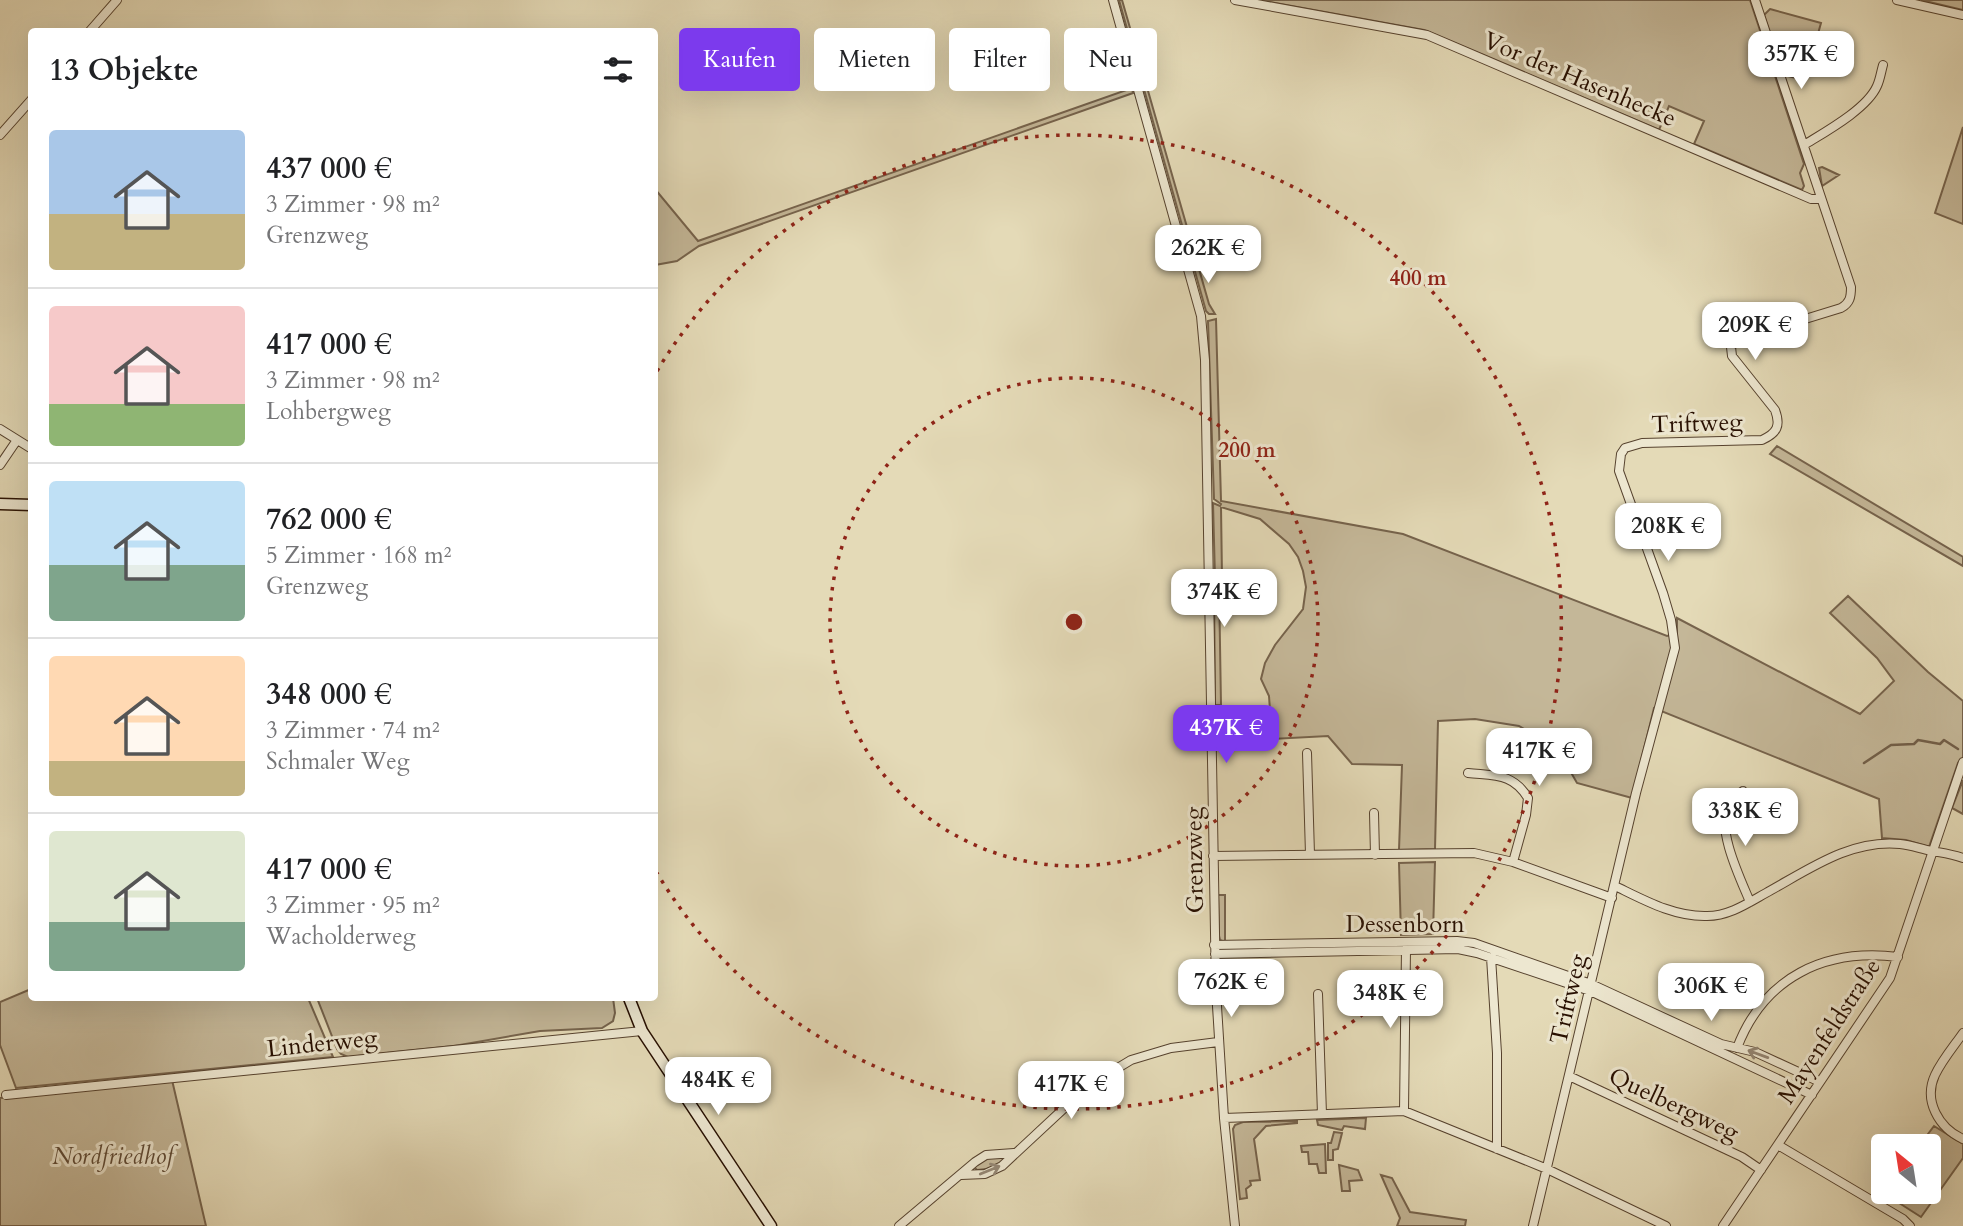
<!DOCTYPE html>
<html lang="de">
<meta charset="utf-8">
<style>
body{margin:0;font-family:Cardo,serif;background:#f2f2f2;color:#202124;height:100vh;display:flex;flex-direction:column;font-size:26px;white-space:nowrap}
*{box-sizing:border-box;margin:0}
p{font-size:23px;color:#757577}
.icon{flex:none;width:38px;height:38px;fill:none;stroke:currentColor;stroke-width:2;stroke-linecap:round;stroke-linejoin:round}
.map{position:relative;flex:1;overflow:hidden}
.sheet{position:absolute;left:28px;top:28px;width:630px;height:973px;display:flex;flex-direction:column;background:#fff;border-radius:7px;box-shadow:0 7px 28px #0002}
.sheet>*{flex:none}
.banner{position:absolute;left:679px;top:28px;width:665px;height:63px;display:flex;gap:14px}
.needle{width:46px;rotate:330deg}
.controls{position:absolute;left:1871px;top:1134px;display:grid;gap:14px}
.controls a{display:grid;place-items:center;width:70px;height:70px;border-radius:7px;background:#fff;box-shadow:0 7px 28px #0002;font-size:35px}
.price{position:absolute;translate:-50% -60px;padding:0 16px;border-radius:14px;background:#fff;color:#222;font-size:23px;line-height:46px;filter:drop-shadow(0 2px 4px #0008)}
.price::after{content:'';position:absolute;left:50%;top:42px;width:21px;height:16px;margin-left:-10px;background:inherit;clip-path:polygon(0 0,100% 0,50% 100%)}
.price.current{background:#7c3aed;color:#fff}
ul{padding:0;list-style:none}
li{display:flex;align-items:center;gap:21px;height:175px;padding:0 21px}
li+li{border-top:2px solid #e0e0e0}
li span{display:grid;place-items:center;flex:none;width:196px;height:140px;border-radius:7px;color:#555}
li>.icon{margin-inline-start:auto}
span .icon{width:84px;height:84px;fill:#fffc;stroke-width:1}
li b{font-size:30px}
h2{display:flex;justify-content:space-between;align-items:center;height:84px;padding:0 21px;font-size:30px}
.chip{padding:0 24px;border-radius:7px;background:#fff;box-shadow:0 7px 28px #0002;font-size:24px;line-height:63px}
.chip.current{background:#7c3aed;color:#fff}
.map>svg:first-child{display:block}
.green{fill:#c4b798;stroke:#76634c;stroke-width:2}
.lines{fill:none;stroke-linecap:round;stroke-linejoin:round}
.stream{stroke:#725f49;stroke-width:2.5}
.street-casing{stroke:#56422e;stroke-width:10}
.secondary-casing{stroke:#270f01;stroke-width:13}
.street{stroke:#ede7d0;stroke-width:8}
.secondary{stroke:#ede7d0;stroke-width:10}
.oneway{stroke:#948673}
.ring{fill:none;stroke:#8f2418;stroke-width:3.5;stroke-dasharray:3.5 7}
.labels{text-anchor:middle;stroke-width:6;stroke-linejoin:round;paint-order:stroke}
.street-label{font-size:24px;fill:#270f01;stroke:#ede7d0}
.park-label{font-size:24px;font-style:italic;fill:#5e4a36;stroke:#ede7d0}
.centre{fill:#8f2418;stroke:#ede7d0;stroke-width:3.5}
.ring-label{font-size:21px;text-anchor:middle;font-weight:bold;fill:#8f2418;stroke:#ede7d0;stroke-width:6;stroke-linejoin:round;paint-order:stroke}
</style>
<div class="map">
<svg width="1963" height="1226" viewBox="0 0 1963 1226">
<rect width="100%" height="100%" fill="#e4dab7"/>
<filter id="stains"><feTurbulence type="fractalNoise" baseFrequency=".00286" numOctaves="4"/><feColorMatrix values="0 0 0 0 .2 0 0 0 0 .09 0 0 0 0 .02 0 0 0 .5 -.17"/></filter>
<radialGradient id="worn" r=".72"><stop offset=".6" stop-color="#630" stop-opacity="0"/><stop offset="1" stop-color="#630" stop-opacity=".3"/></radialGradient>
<path class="green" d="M1119,0H1122L1209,304L1215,314H1209L1206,311Z
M1259,0H1750L1804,164L1800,173L1804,186L1802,190L1694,144L1704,121L1669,106L1659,130L1424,30Z
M1921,0H1963V10Z
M1770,9L1821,23L1805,80L1783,75L1764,15Z
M1132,88L1133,93L699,246L677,261L655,265V189L698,241Z
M1963,127V224L1935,213Z
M1822,167L1839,175L1822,186L1819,168Z
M1216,319L1221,501L1403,534L1667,636L1677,633V618L1860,714L1894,681L1877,658L1830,613L1848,596L1928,672L1963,701V766L1958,763L1929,847L1906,840L1882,838L1879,799L1654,708L1632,798L1577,783L1557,748L1519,726L1475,719L1438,721L1435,849L1399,850L1402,765L1352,764L1328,736L1272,739L1269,696L1261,679L1265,663L1275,645L1303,609L1306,587L1303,571L1298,557L1289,544L1260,519L1221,507L1222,577L1215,578L1213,503L1220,506L1221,504L1214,499L1208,321Z
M1777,446L1963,557V566L1770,454Z
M1214,582L1219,584L1221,705H1215Z
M1963,780V814L1952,808Z
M1435,862L1433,934L1401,935L1399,863Z
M1218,895H1225V942L1220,940L1219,936Z
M31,989L32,998H308L333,1057L16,1088L0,1045V1002Z
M317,998H613L615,1013L613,1021L602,1028L540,1031L454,1046L348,1057L341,1054L337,1049Z
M172,1080L206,1226H0V1098Z
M1366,1118L1365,1129L1344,1126L1342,1130L1318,1125L1317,1120Z
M1297,1121V1123L1266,1126L1254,1139L1260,1180L1250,1181L1251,1185L1246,1189L1247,1198L1240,1199L1233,1129L1235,1125L1243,1122Z
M1934,1126L1963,1144V1158L1921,1217L1893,1199L1899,1192H1928V1146H1919Z
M1334,1132L1342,1133L1338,1149L1333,1150V1160H1328V1143H1331Z
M1325,1144L1326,1173H1319L1317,1164H1309L1308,1152H1302L1301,1146Z
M1005,1156L1006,1159C998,1167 988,1170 977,1170L974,1167L987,1158Z
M1339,1165L1358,1170L1362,1180L1349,1181L1350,1191H1342Z
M1381,1175L1392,1178L1410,1212L1466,1220L1465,1226H1397L1400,1218Z"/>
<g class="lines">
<path class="stream" d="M1864,763L1891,745L1914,744L1918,740L1940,744L1944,740L1958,749"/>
<g class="street-casing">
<path id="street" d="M1113,0L1201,316L1205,360L1216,990L1224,1118L1235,1226
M1235,0L1427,35L1811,199H1820
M1897,0L1963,15
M89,32L117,0
M0,135L32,99
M1804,145C1825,132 1867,109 1877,86C1880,80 1881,72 1883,65
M0,429L32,449
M0,465L17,440
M1307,753L1310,854
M1468,773C1495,776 1513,773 1528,798L1526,815L1513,862
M1743,791C1738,795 1731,800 1728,807C1716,829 1741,880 1750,902
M1374,813L1375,855
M1213,856L1474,853L1513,862L1612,898
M1615,886C1644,900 1674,917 1707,916C1729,916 1748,903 1766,893C1808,870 1850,839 1900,844C1911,845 1921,849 1932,851C1943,853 1952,854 1963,858
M1214,945L1457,941L1474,943L1591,984L1721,1044L1755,1052L1820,1082
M1215,954L1458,949L1477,953L1590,991L1812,1095
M1491,957L1497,1053V1149
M1318,994L1322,1114
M1963,1033C1954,1046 1942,1060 1935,1075C1923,1101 1939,1128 1963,1139
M1737,1048C1764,977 1825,948 1898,957
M1569,1076L1742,1157L1761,1170
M6,1095L642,1031
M1404,1111L1406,949
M1224,1118L1404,1111L1547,1169L1666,1226
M1778,1145L1903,1219L1910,1226
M961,1175L985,1174L1002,1166L1074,1099L1093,1083L1131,1060L1171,1048L1218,1042
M899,1226L975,1162L986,1155L1014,1153
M1533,1226L1636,793L1675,648L1671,620L1663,593L1619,471L1621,454L1625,448L1642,443L1762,440C1777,433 1781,426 1775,410L1732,356L1731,347L1737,340L1841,308C1850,303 1851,297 1851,287L1755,0
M1723,1226L1890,978L1963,762"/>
</g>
<g class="secondary-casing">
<path id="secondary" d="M0,504L32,505
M629,998L642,1031L771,1226"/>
</g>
<use href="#street" class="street"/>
<use href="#secondary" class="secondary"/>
</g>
<defs><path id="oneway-shaft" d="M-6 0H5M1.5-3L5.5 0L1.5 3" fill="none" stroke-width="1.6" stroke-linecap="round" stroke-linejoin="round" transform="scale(1.75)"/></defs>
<g class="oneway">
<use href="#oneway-shaft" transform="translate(1758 1054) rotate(-160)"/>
<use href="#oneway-shaft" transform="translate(990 1170) rotate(-22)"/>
</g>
<g class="ring">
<circle cx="1074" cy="622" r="244"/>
<path d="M657 371A487 487 0 1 1 657 873"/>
</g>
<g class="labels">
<g class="street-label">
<text transform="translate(1580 79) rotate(23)" y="8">Vor der Hasenhecke</text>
<text transform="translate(1697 423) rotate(-2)" y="8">Triftweg</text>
<text transform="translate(1194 860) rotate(-91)" y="8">Grenzweg</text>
<text x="1405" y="932">Dessenborn</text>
<text transform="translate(1568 999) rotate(-77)" y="8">Triftweg</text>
<text transform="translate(1829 1031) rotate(-57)" y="8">Mayenfeldstraße</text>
<text transform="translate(322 1043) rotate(-6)" y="8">Linderweg</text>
<text transform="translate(1674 1104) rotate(25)" y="8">Quelbergweg</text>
</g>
<g class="park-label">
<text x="113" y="1164">Nordfriedhof</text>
</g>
</g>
<circle cx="1074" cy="622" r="10" class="centre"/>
<g class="ring-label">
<text x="1418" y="285">400 m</text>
<text x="1247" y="457">200 m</text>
</g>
<rect width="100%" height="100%" filter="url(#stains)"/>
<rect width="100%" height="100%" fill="url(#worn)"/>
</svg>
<div class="controls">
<a><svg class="needle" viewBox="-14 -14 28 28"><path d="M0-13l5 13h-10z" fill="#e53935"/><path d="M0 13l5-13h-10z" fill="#757577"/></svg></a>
</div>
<b class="price" style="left:1801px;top:91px">357K €</b>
<b class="price" style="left:1208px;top:285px">262K €</b>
<b class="price" style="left:1755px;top:362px">209K €</b>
<b class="price" style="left:1668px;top:563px">208K €</b>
<b class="price" style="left:1224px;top:629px">374K €</b>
<b class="price current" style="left:1226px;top:765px">437K €</b>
<b class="price" style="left:1539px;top:788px">417K €</b>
<b class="price" style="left:1745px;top:848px">338K €</b>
<b class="price" style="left:1231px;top:1019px">762K €</b>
<b class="price" style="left:1711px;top:1023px">306K €</b>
<b class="price" style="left:1390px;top:1030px">348K €</b>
<b class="price" style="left:718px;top:1117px">484K €</b>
<b class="price" style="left:1071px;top:1121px">417K €</b>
<div class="banner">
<a class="chip current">Kaufen</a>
<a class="chip">Mieten</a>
<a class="chip">Filter</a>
<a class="chip">Neu</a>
</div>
<section class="sheet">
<h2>13 Objekte<svg class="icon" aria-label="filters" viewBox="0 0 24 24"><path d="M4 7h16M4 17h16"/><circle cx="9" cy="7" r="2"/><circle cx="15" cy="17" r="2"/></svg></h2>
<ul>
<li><span style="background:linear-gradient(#a9c7e8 60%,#c2b280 0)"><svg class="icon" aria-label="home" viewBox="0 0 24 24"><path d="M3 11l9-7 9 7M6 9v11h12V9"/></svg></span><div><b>437 000 €</b><p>3 Zimmer · 98 m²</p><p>Grenzweg</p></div></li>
<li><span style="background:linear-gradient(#f6c9c9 70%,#8fb573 0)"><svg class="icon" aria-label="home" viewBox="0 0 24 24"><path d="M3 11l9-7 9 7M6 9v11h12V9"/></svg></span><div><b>417 000 €</b><p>3 Zimmer · 98 m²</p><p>Lohbergweg</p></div></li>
<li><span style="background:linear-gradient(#bfe0f5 60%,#7fa58c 0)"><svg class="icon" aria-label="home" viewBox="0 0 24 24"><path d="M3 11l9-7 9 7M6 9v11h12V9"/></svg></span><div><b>762 000 €</b><p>5 Zimmer · 168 m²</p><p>Grenzweg</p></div></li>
<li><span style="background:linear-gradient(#ffd9b3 75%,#c2b280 0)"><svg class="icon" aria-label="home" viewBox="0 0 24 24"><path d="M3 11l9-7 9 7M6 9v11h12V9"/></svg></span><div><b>348 000 €</b><p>3 Zimmer · 74 m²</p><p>Schmaler Weg</p></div></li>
<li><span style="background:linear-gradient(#dfe7d0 65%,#7fa58c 0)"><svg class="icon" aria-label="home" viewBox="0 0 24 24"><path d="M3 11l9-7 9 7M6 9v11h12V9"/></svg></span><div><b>417 000 €</b><p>3 Zimmer · 95 m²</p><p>Wacholderweg</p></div></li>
</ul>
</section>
</div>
